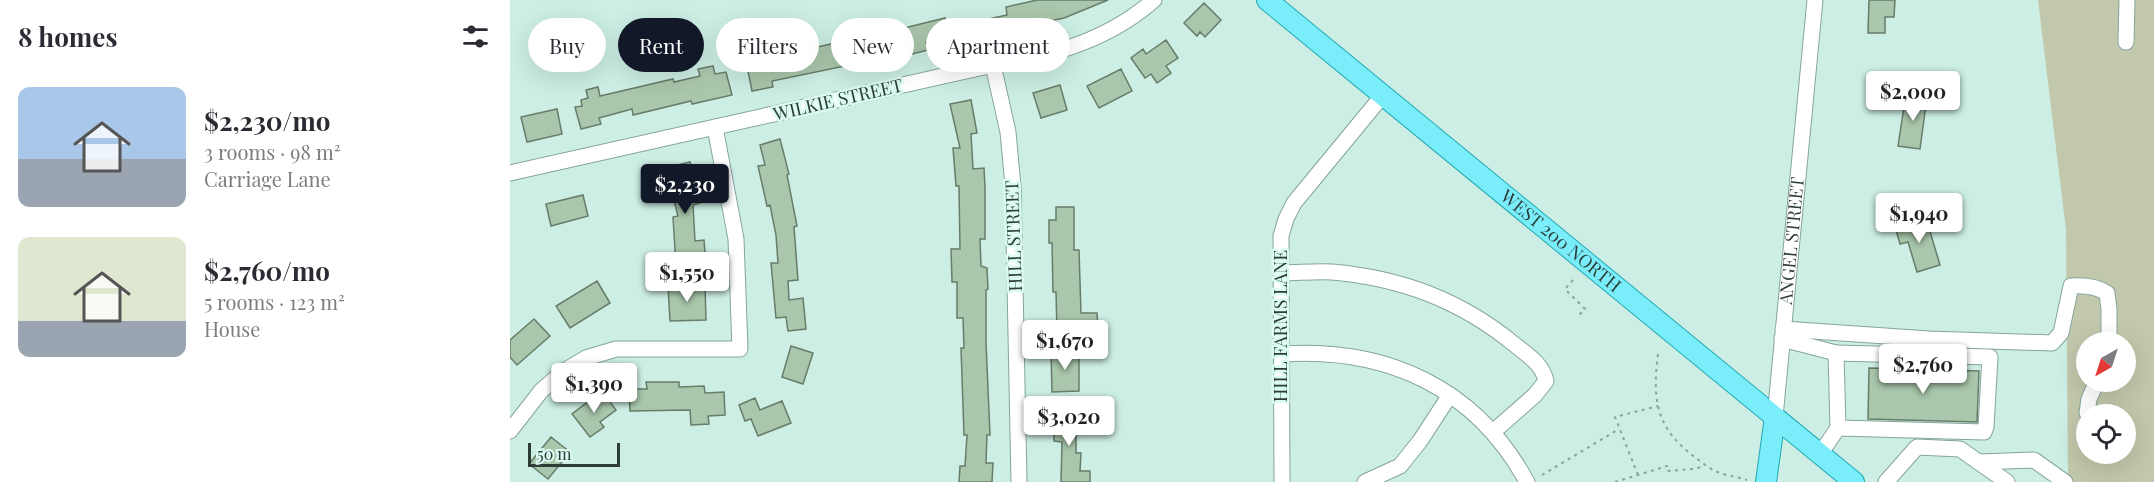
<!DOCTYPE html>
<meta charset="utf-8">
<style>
body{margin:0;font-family:"Playfair Display",serif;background:#f2f2f3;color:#2b2b33;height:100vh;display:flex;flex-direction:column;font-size:22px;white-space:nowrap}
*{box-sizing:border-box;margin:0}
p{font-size:20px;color:#7c7c81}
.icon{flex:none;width:33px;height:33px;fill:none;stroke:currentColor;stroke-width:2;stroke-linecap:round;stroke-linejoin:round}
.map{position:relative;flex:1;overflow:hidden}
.details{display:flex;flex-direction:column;background:#fff;width:510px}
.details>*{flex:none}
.banner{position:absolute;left:18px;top:18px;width:570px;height:54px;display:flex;gap:12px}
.needle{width:39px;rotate:219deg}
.tools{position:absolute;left:1566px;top:332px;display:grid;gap:12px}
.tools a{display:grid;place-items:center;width:60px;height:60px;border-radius:50%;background:#fff;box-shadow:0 6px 24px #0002;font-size:30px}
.scale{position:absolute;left:18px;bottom:15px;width:92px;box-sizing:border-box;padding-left:6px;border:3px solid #2e3c38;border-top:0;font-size:16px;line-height:21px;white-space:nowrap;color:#2e3c38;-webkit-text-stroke:4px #d9fbf2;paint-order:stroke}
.price{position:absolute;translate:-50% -51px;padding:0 14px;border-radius:6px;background:#fff;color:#222;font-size:20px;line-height:39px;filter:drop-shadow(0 2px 3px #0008)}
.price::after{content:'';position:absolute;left:50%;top:36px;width:18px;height:14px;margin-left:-9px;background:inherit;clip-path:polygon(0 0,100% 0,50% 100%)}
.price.on{background:#111827;color:#fff}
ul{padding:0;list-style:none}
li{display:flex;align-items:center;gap:18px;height:150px;padding:0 18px}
li span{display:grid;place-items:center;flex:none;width:168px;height:120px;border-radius:12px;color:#555}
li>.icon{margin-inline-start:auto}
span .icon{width:72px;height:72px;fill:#fffc;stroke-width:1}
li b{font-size:26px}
h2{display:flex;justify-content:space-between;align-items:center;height:72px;padding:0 18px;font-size:26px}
.tag{padding:0 21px;border-radius:27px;background:#fff;box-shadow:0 6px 24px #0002;font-size:21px;line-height:54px}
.tag.on{background:#111827;color:#fff}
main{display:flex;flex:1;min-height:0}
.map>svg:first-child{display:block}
.green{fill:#c2c8ab;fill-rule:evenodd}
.building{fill:#a9c7ac;stroke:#687c69;stroke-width:1.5}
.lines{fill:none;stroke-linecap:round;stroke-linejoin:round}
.minor-casing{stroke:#85a59c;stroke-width:17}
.major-casing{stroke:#24a8b4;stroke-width:22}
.path{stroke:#8aa39c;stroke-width:2;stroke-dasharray:3 4.5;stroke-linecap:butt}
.minor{stroke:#fff;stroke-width:15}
.major{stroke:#79eefa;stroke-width:20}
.labels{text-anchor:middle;stroke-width:5;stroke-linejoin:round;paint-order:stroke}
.street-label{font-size:18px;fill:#2e3c38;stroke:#d9fbf2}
</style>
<main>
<section class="details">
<h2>8 homes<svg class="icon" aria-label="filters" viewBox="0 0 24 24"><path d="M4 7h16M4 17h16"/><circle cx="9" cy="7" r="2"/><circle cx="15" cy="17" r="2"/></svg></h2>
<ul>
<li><span style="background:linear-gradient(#a9c7e8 60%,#9aa5b1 0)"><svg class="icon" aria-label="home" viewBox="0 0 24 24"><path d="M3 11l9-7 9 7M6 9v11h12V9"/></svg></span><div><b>$2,230/mo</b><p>3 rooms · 98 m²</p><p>Carriage Lane</p></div></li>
<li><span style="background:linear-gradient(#dfe7d0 70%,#9aa5b1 0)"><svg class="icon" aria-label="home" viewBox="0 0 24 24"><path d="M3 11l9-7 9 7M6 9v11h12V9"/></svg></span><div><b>$2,760/mo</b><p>5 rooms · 123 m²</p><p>House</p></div></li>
</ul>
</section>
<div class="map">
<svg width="1644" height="482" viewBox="0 0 1644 482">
<rect width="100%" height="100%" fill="#cceee4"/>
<path class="green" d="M1528,0H1644V482H1558L1556,230ZM1576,342H1616V381H1576ZM1576,414H1616V453H1576Z"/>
<path class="building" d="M527,0H598L554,18L490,32L491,36L470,41L468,33L451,37V34L416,42L418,50L359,65L353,42L395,32L394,28L435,18L437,28L497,15L496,7Z
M1359,0H1385L1384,17H1375V33H1358Z
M694,3L711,20L695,37L690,32L687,36L674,23Z
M656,40L668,58L656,66L661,73L647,83L641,74L635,78L621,58L633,49L636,54Z
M334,41L340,65L262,81L263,87L242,91L237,66L291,55L290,51Z
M203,66L205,74L216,72L222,95L182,104L181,101L123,115L122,109L89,118L91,124L71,129L65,107L72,106L71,100L78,98L76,90L88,87L90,96L163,79L164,82L190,76L188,69Z
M611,69L622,91L589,108L577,86Z
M550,85L557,110L531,118L523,93Z
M1396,94L1417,97L1410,149L1388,146Z
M461,100L467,133L461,134L463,169L474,168L475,187V239H470L471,266L477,268L478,289L476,290V342L480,435H477L476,463H483L482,482H449L450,466H455L457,435H454L451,348H454L453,318H447V282H442L441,249H450L449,186H446L443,148H450L440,104Z
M47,109L52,134L17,142L11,117Z
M270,139L279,174L277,175L287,226L284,227L288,280L278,281L279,300L293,298L296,329L278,331L276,317L266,318L261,263H268L266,235L260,205L257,206L248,166L255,165L250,145Z
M180,162L190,203L183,205L185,241L194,240L196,264L166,266L163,217L168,216L161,189L156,190L151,169Z
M73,195L78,216L41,226L36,204Z
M546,207H564V250H569L571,313H587L588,332L547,333L546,292H543L542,243H539V220H546Z
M1416,218L1430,265L1407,272L1398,242L1390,244L1385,226Z
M87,281L100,303L60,328L46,306Z
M195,285L196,320L160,321L158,286Z
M24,319L40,336L7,365L0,357V340Z
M281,346L303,353L293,384L272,377Z
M541,351H569V391L542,392Z
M1359,368L1469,371L1467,422L1358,419Z
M136,382H169V387L194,386L195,393L214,392L215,415L198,416L199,424L181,425L180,410L120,411L119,389H137Z
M92,391L106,410L90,422L94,427L80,437L62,414Z
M245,398L250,410L272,401L281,423L248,436L241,419L235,421L229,405Z
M544,409L566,410V453H571L570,471H580V482H551L552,442L544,441Z
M41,437L60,452L38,479L19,464Z"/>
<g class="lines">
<g class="minor-casing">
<g id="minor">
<path d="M1616,42L1617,0"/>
<path d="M483,65L498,132L503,186L509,482"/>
<path d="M0,173L558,48C591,37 618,23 644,0"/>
<path d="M771,273C788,273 805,271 822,272C891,278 950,300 1004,344C1017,355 1032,363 1036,381L1025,395L983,432"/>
<path d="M1273,329L1419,339L1542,343L1551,333L1561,286C1573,285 1586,286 1597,293L1599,309V342"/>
<path d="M1272,339L1326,353"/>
<path d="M772,354C877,347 966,388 1017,482"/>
<path d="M1577,413L1579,399L1587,381"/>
<path id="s1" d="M1265,417L1305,0"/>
<path d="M0,431L31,391L54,371L76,358L106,349H230L226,239L205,127"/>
<path d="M1310,454L1328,428L1474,432L1476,427L1480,357L1326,353L1328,428"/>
<path d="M1469,462L1524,460L1555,482"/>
<path d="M772,482L771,236L776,219L784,203L873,95"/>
<path d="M855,482L890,466L910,441L940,395"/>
<path d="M1376,482L1407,447L1450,449L1497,482"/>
</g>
</g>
<g class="major-casing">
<g id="major">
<path id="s2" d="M757,0L1344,482"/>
<path d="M1256,482L1265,417"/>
</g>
</g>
<path class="path" d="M1063,280L1055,289L1075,309L1068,316
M1148,354C1142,400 1146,429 1186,458C1193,463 1201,470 1210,473C1219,476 1228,477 1237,480
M1032,475L1109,429
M1128,475L1105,417L1148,406
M1105,482L1157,466V471L1184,469L1194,466"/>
<use href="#minor" class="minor"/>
<use href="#major" class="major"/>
</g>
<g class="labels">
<g class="street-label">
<text transform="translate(328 100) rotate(-13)" y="6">WILKIE STREET</text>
<text transform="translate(504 236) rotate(-92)" y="6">HILL STREET</text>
<text dy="6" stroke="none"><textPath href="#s2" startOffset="380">WEST 200 NORTH</textPath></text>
<text dy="6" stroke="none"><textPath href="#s1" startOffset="177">ANGEL STREET</textPath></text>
<text transform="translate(771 326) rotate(-90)" y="6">HILL FARMS LANE</text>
</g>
</g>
</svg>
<div class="tools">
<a><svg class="needle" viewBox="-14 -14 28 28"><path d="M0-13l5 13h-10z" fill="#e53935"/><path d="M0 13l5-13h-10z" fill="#7c7c81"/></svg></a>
<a><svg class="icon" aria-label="locate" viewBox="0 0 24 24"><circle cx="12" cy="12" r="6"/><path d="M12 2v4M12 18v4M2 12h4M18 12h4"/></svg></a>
</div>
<div class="scale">50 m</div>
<b class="price" style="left:1403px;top:122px">$2,000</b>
<b class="price on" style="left:175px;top:215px">$2,230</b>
<b class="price" style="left:1409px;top:244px">$1,940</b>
<b class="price" style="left:177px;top:303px">$1,550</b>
<b class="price" style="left:555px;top:371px">$1,670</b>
<b class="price" style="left:1413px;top:395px">$2,760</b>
<b class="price" style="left:84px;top:414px">$1,390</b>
<b class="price" style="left:559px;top:447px">$3,020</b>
<div class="banner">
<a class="tag">Buy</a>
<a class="tag on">Rent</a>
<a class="tag">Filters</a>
<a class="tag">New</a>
<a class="tag">Apartment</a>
</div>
</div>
</main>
